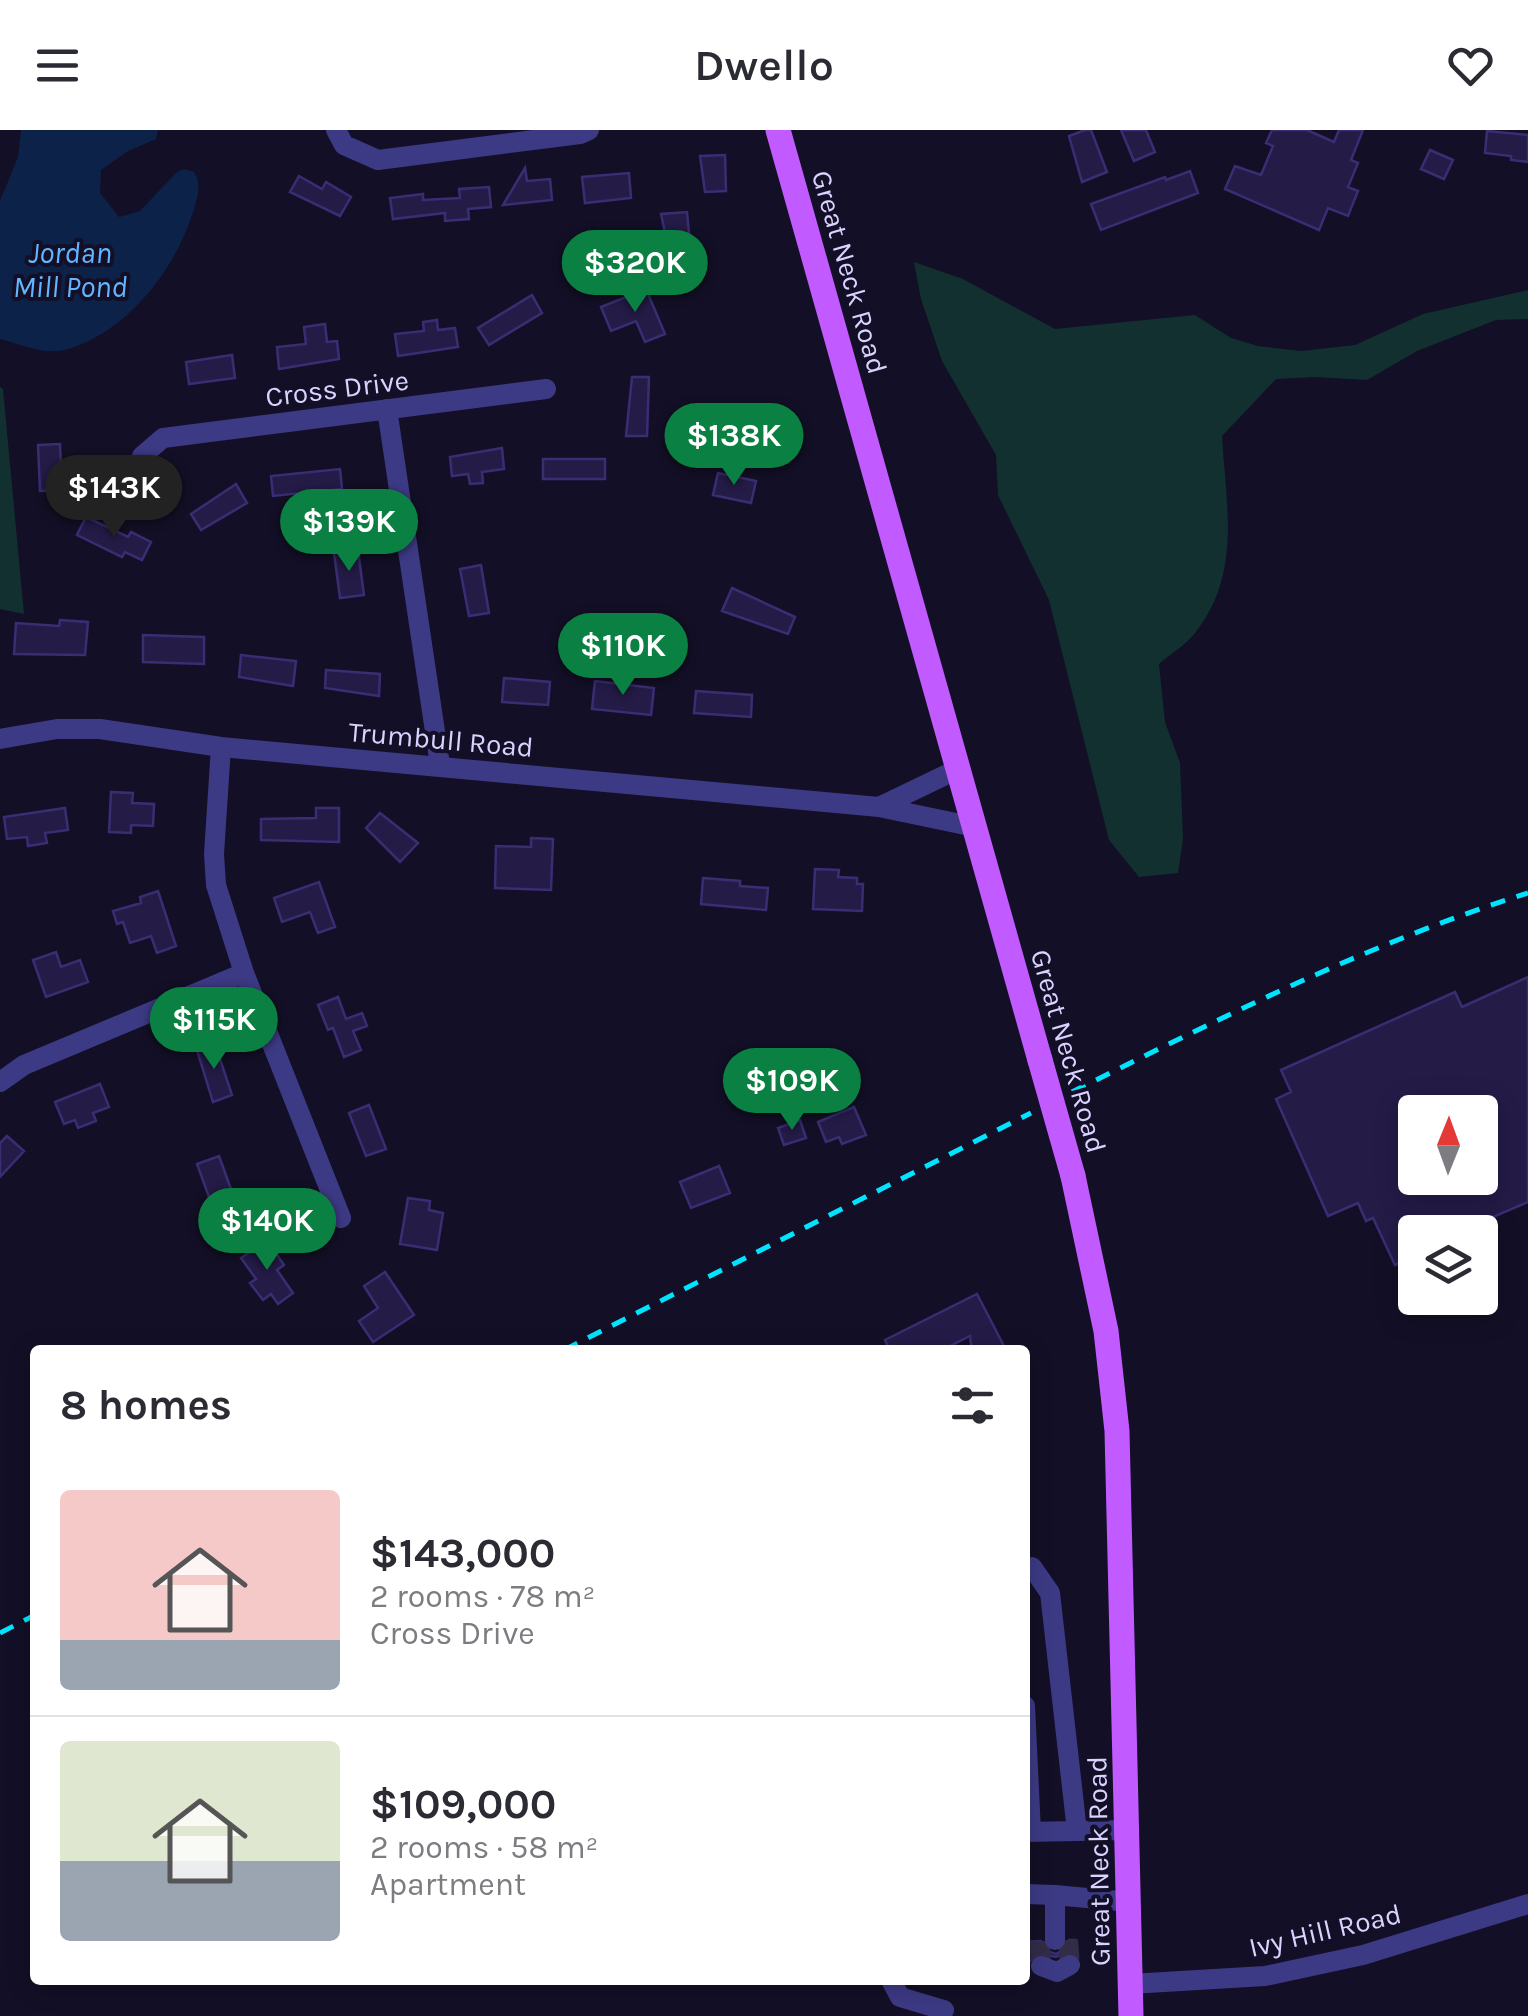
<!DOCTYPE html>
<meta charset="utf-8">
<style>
body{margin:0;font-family:Karla,sans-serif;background:#f2f2f3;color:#2b2b33;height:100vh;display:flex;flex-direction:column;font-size:38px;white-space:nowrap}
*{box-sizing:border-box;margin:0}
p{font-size:32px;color:#7c7c81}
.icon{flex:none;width:55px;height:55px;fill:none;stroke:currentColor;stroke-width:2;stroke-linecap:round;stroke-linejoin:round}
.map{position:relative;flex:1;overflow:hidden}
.drawer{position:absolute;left:30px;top:1215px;width:1000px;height:640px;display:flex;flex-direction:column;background:#fff;border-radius:10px;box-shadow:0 5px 25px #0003}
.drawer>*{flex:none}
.needle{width:65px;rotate:1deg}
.controls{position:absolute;left:1398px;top:965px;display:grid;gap:20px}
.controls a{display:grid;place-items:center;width:100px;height:100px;border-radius:10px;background:#fff;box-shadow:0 5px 25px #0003;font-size:50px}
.price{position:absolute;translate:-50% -85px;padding:0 22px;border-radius:35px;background:#0b8043;color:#fff;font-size:32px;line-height:65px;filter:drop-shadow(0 2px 5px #0008)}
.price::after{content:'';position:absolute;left:50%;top:60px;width:30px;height:22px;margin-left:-15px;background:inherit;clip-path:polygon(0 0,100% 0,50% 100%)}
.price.on{background:#222;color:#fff}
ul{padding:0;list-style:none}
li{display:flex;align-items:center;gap:30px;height:250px;padding:0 30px}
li+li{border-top:2px solid #e1e1e2}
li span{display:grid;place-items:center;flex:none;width:280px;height:200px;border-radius:10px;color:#555}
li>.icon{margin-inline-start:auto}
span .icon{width:120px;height:120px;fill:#fffc;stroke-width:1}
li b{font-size:42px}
h2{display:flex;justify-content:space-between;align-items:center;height:120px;padding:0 30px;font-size:42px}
header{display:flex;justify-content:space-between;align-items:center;height:130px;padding:0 30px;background:#fff;font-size:45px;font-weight:600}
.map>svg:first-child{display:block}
.green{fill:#12302f}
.water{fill:#0c2248}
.building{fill:#241b47;stroke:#3b2d73;stroke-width:2.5;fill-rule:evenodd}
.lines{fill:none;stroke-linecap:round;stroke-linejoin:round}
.minor-tunnel{stroke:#312d47;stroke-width:20;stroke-dasharray:20 10;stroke-linecap:butt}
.minor{stroke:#3d3a85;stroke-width:20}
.major{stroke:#c25bff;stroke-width:25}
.rail{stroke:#00e5ff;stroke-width:5;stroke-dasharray:15 12;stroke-linecap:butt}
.major-bridge{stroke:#c25bff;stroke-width:25}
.labels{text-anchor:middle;stroke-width:8;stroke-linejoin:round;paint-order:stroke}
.street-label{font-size:28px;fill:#d9d4ff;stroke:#130f26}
.water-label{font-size:30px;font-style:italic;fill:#62b6ff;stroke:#130f26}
</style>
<header><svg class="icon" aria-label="menu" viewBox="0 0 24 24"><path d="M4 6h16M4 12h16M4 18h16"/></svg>Dwello<svg class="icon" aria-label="heart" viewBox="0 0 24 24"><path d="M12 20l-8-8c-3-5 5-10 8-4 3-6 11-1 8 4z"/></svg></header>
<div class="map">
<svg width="1528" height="1886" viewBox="0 0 1528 1886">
<rect width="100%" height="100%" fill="#130f26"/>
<path class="green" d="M914,132L963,149L1055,199L1195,185L1231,208L1258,216L1301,221L1355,215L1423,184L1528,160V189L1496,190L1417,221L1367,250L1316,247L1276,249L1222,306C1226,376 1242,444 1195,503C1186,515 1170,524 1159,534L1165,592L1180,633L1183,709L1178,743L1139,747L1109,710L1049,470L998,365L996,325L942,231L921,169Z
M0,257L3,259L24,484L0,479Z"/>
<path class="water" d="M21,0H158L156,9L128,21L101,40L100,63L119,87L140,81L177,42L184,39L194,42C202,54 198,65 194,79C177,137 129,201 68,219C45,226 23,215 0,209V71L18,27Z"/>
<path class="building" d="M1085,0H1091L1107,42L1082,52L1069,6Z
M1121,0H1146L1155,22L1134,31Z
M1272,0H1307L1334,12L1339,0H1363L1351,30L1358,33L1348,57L1358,61L1348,86L1328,78L1319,100L1225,59L1235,36L1261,45L1273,16L1266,13Z
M1487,1L1528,5V32L1511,30V26L1485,23Z
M1430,20L1453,30L1444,49L1421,39Z
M725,25L726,61L705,62L700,26Z
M525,38L527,51L550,49L552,70L503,75Z
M1190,41L1198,63L1101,100L1091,74L1165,47L1166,50Z
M629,43L631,68L585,73L582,47Z
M299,46L322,59L326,52L351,67L340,86L290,62Z
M489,57L491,77L468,79L469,89L445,91V83L393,89L390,68L423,64V70L460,68L459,59Z
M687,82L689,103L681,104L684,124L670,126L661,84Z
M646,159L665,204L645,212L636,191L611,201L601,177Z
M532,165L542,183L489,215L478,198Z
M437,190L438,200L455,198L458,217L398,226L395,204L424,201L423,192Z
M325,194L327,212L337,211L339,229L279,239L277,217L306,214L304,197Z
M232,225L235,248L189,254L186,232Z
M632,247H649L647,306H626Z
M60,314L62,360L40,361L38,315Z
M502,318L504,339L482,342L483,353L470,354L468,344L452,346L450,327Z
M543,329H605V349H543Z
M340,339L342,359L273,366L271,346Z
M718,343L756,351L751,373L713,365Z
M236,354L247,373L201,400L191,384Z
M86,387L128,407L131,402L151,412L142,430L125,422L122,427L77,405Z
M358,420L364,465L340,468L334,423Z
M481,435L489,483L469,486L460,439Z
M732,458L795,487L788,504L722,481Z
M60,490L88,492L85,525L14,524L16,493L59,496Z
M143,505L204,507V534L143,532Z
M241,525L296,531L293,556L239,547Z
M326,540L380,544L379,566L325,558Z
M504,548L550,552L548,575L502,572Z
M595,551L654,558L651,585L592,579Z
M696,561L752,565L751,587L694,583Z
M111,662L133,663L132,673L154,674L153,696L131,695V703L109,702Z
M65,678L68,700L45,703L47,713L28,716L27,707L7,709L4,687Z
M316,678H339V712L261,710V689L316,688Z
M380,683L418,713L400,732L366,698Z
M531,708L553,709L551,760L495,758L496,716L531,717Z
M815,739L839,740L838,747L857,748V754H863L862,781L813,779Z
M703,748L740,751V756L768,758L766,780L701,774Z
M319,752L335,797L318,803L310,782L282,792L274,768Z
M158,761L176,816L157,823L151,806L130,813L123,792L117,794L113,781L141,773L140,767Z
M56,822L61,837L80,830L88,852L46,867L33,830Z
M1528,847V1072L1458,1102H1415V1126L1395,1135L1373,1088L1366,1091L1358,1073L1328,1086L1276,969L1291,962L1281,940L1455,862L1462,877ZM1415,982H1480V1048H1415Z
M338,867L346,889L362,883L367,896L353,901L361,920L344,927L333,898L328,900L318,875Z
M214,911L232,965L213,972L196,917Z
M100,954L109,977L93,983L96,991L78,998L75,990L64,994L55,972Z
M369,975L386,1019L366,1026L349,983Z
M854,977L866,1005L842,1014L839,1007L826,1012L818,992Z
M800,990L806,1008L784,1015L778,998Z
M7,1006L24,1021L0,1047V1013Z
M219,1026L235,1070L213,1078L197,1034Z
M719,1036L730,1063L691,1078L680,1052Z
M408,1068L430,1071L429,1080L443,1083L437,1120L400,1114Z
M267,1110L284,1135L277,1140L293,1163L278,1174L271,1164L263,1170L250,1153L256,1149L241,1128Z
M385,1142L414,1185L373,1212L359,1191L378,1178L364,1156Z
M977,1164L1006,1220H972L970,1206L942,1220H890L885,1210Z
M1069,1810H1075L1076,1823L1069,1821L1056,1827L1038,1823L1025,1836V1812L1041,1811L1047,1821L1056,1824L1066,1818Z"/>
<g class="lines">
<path class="minor-tunnel" d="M1068,1810L1070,1835
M1040,1811L1041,1836"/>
<path class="minor" d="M336,0L344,15L378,30L580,4L589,0
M387,279L440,635
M142,326L163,308L546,259
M0,609L57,599H100L221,617L879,677L975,697
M221,617L214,724L216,755L244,843L341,1088
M879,677L958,639
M0,952L24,935L244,843
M1032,1437L1050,1463L1077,1701
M1025,1576L1031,1702
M1025,1702L1127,1700
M1025,1764L1055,1765
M1055,1810V1765L1129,1772
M1041,1836L1057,1842L1070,1835
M891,1850L900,1867L944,1880
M1130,1854L1265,1846L1363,1825L1528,1774"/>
<path class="major" d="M778,0L1040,930
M1073,1046L1106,1201L1117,1301L1131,1886"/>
<path class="rail" d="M1072,962C1221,888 1369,813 1528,763
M564,1220L1031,983
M0,1503L35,1485"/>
<path class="major-bridge" d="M1040,930L1073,1046"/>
</g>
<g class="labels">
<g class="street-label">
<text transform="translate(850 142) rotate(74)" y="10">Great Neck Road</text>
<text transform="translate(337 258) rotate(-7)" y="10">Cross Drive</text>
<text transform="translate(441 609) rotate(5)" y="10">Trumbull Road</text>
<text transform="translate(1069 921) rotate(74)" y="10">Great Neck Road</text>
<text transform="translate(1098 1731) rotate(-91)" y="10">Great Neck Road</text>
<text transform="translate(1325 1800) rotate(-13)" y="10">Ivy Hill Road</text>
</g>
<g class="water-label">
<text x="70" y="133">Jordan<tspan x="70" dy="34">Mill Pond</tspan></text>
</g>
</g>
</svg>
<div class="controls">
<a><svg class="needle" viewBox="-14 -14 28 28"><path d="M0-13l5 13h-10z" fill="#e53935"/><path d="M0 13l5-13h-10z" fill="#7c7c81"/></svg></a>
<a><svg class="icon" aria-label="layers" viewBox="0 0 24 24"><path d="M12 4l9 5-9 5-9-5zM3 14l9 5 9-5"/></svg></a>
</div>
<b class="price" style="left:635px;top:185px">$320K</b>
<b class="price" style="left:734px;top:358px">$138K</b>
<b class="price on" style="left:114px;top:410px">$143K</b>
<b class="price" style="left:349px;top:444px">$139K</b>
<b class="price" style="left:623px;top:568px">$110K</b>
<b class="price" style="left:214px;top:942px">$115K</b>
<b class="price" style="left:792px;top:1003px">$109K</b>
<b class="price" style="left:267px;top:1143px">$140K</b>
<section class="drawer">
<h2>8 homes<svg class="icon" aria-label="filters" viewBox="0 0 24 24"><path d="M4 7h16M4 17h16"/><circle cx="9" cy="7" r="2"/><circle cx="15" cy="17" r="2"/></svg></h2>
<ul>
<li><span style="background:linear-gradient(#f6c9c9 75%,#9aa5b1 0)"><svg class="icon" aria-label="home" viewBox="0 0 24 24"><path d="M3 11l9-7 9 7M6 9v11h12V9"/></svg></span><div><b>$143,000</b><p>2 rooms · 78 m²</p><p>Cross Drive</p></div></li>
<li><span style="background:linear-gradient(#dfe7d0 60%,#9aa5b1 0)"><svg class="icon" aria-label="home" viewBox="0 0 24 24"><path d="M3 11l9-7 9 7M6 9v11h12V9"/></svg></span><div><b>$109,000</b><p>2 rooms · 58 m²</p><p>Apartment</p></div></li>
</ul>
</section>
</div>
